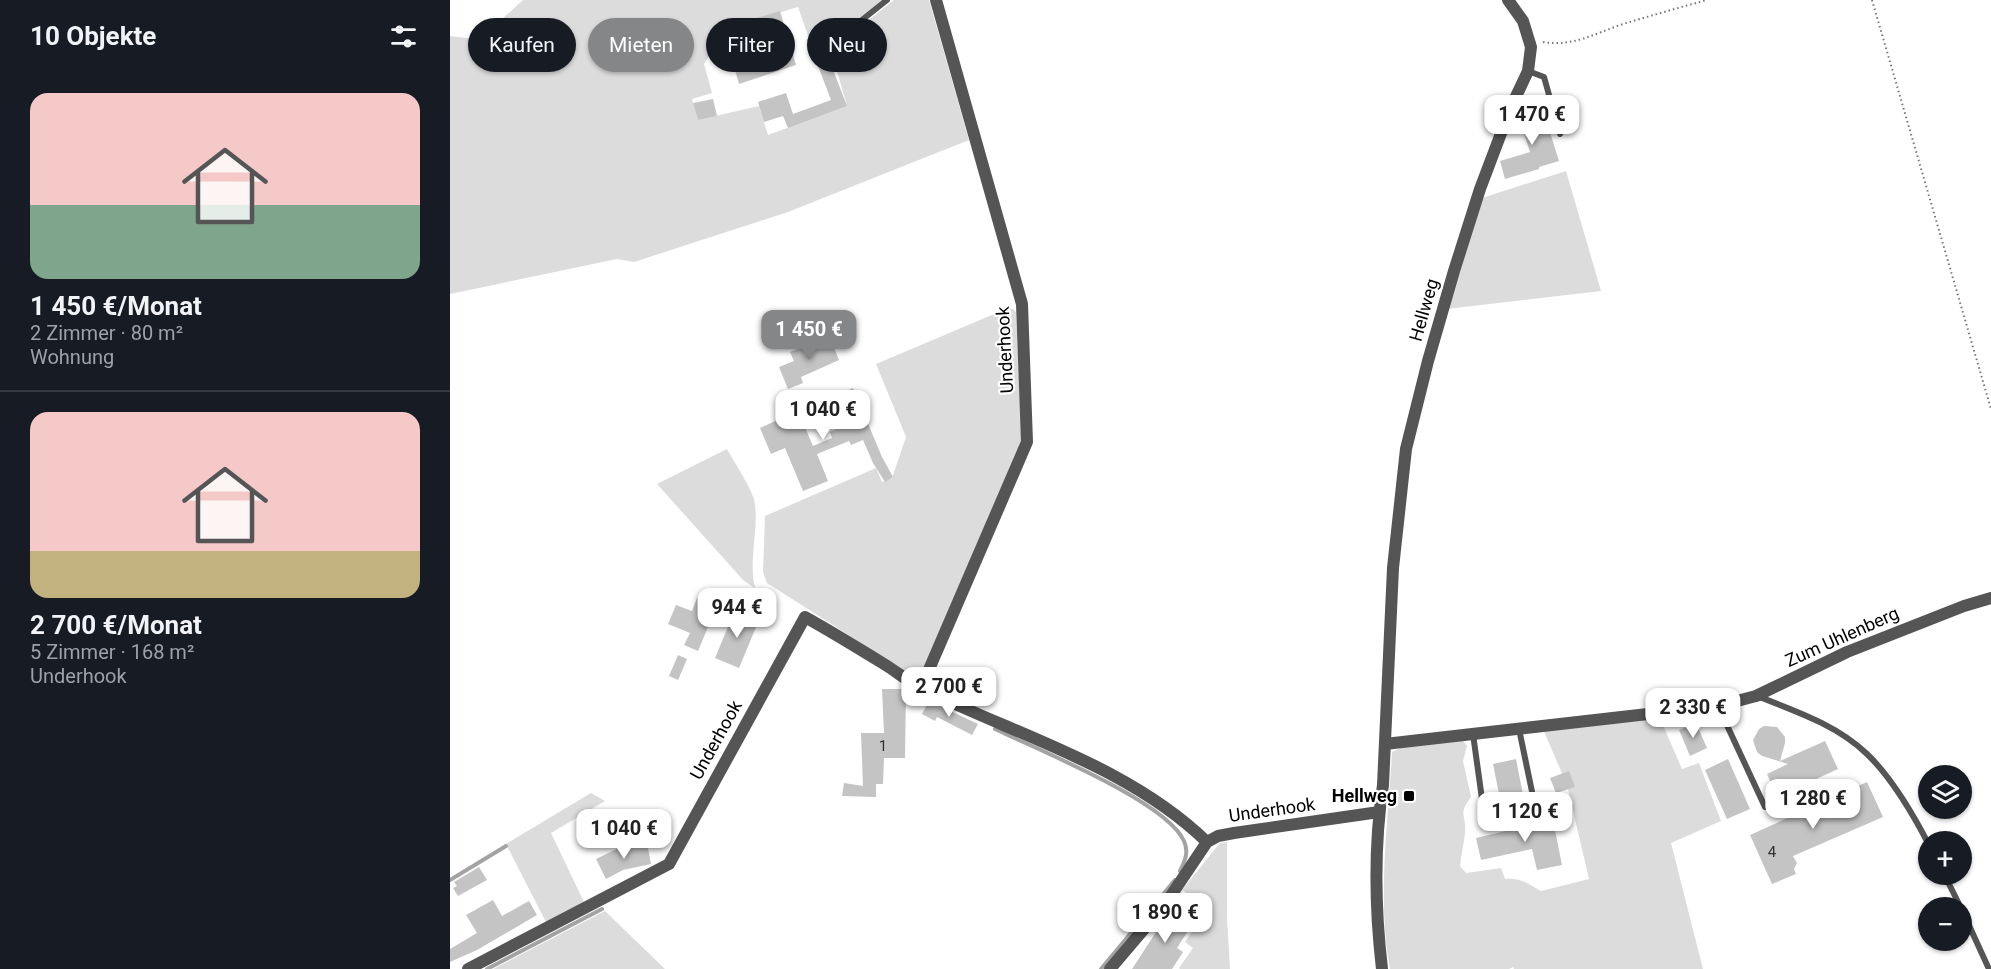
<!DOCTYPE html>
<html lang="de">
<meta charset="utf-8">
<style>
body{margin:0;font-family:Roboto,sans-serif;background:#20242c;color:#f1f3f6;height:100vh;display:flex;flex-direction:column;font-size:22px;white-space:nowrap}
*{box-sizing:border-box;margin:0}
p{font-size:20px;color:#9ea1a6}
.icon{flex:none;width:33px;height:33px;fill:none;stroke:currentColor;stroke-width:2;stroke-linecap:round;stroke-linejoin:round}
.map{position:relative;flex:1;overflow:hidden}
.drawer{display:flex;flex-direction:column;background:#171b24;width:450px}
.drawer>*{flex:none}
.hud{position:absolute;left:18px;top:18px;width:570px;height:54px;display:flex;gap:12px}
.buttons{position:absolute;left:1468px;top:765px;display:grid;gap:12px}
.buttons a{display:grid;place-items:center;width:54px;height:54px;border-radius:50%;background:#171b24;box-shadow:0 2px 4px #0004;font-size:30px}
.price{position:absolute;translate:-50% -51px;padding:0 14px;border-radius:12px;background:#fff;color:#222;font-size:20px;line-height:39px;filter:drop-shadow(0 2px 3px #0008)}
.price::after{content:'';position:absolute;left:50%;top:36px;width:18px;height:14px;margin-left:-9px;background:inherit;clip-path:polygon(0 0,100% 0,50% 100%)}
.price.selected{background:#858687;color:#fff}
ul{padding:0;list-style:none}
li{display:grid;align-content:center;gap:12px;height:318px;padding:0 30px}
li+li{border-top:2px solid #363941}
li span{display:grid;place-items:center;height:186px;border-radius:18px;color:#555}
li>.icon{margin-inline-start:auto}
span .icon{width:108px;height:108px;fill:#fffc;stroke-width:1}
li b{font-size:26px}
h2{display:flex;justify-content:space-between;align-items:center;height:72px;padding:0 30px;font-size:26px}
.pill{padding:0 21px;border-radius:27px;background:#171b24;box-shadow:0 2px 4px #0004;font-size:21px;line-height:54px}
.pill.selected{background:#858687;color:#fff}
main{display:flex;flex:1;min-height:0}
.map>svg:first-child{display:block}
.green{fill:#dcdcdc}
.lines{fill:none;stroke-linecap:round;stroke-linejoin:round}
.stream{stroke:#a3a3a3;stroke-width:4}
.building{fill:#c4c4c4}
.path{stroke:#777;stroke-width:2;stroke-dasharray:1.5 3;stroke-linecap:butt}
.service{stroke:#555;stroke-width:6}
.minor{stroke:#555;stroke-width:12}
.poi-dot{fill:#000;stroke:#fff;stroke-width:2}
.labels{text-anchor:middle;stroke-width:4.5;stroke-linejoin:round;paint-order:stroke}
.number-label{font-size:15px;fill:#313131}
.street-label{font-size:18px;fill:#000;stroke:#fff}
.poi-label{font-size:18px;font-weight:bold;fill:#000;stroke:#fff;text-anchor:end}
</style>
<main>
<section class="drawer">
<h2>10 Objekte<svg class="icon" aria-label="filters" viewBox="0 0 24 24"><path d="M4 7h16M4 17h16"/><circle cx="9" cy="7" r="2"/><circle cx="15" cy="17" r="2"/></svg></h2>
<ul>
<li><span style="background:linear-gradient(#f6c9c9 60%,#7fa58c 0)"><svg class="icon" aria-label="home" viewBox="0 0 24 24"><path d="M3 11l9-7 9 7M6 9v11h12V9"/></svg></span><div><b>1 450 €/Monat</b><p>2 Zimmer · 80 m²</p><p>Wohnung</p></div></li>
<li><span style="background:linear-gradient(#f6c9c9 75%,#c2b280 0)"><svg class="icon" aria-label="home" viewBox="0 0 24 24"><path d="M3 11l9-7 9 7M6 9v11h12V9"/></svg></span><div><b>2 700 €/Monat</b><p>5 Zimmer · 168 m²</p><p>Underhook</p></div></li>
</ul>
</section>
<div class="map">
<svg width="1541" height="969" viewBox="0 0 1541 969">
<rect width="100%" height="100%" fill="#fff"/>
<path class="green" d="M73,0H432L371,48L362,47L348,7L278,28L254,64L262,93L242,99L248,120L309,106L318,135L397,106L381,50L444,0H479L519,140L338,212L184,262L167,259L0,294V36L50,42L51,20Z
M1116,171L1151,291L997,309L1032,198Z
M556,309H563L566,312L572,441L472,671L460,674L317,583L313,572L315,516L426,468L432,482L442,478L456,437L426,364Z
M277,449C284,462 300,486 304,499C310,525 298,559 305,588L294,581L207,484Z
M1209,716L1232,769L1249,763L1271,821L1221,843L1253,969H1064L1063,967L1059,969H940C927,898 938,824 942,752L953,747L1011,738L1017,746L1013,761L1021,797C1007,815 1017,815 1015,833C1014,844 1011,855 1010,866L1016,873L1051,868L1055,879C1069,877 1079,884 1091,891L1139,879L1117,785L1093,729Z
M141,793L155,801L101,833L134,902L96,922L56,844Z
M777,842V918L780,969H730L729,968L743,948L735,942L746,926L743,923L748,914L741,909L747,900L732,890L770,843Z
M155,911L215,969H43Z"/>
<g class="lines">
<path class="stream" d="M545,729C586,749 716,801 734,841C739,852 735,861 730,871
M0,880L56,846
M37,969L152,909
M651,969L725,880"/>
</g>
<path class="building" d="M330,11L346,65L289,84L281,56L305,49L296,21Z
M380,62L397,106L338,128L333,116L314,122L308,102L336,93L343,114L381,100L368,66Z
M263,99L267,116L248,120L243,103Z
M1092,107L1109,161L1089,167V169L1055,179L1050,161L1080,152L1069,117L1073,115L1072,113Z
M379,336L389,360L351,377L353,383L338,389L329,367L344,361L340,352Z
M403,388L432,457L443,477L435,482L423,463L413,440L401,445L399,441L367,454L378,481L353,491L335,448L321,454L310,428L348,411L363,446L382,438L380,432L393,426L381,398Z
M254,597L268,603L248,651L234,645L240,633L218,624L226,605L242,611L247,598L253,600Z
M285,610L309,620L289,668L265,658Z
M228,655L237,659L228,680L219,676Z
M432,689H456L455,758H434L433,784H426V797L392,796L394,783L413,786L411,733H434Z
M479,701L528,724L522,735L487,717L485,721L472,714Z
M1246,723L1257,748L1240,756L1229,730Z
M1314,726L1327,727L1335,737V743L1330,761L1375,741L1388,769L1327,797L1317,774L1338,764L1312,756L1307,752L1303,740L1309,729Z
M1066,759L1075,805L1052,809L1043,764Z
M1278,759L1300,809L1277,819L1255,770Z
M1119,771L1125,787L1106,793L1100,778Z
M1417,782L1433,817L1343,856L1347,863L1344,869L1346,874L1322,884L1300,835Z
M1102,815L1112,865L1087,870L1082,849L1031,860L1026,838L1077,826L1076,821Z
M197,843L201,864L173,870L156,879L146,859L167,849Z
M29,867L37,880L8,896L3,888L7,886L4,882Z
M43,900L52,916L79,901L87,915L27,950L0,962V949L27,933L16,915Z
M721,909L743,923L727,948L733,952L722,969H682Z"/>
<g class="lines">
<path class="path" d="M1422,0L1541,409
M1093,42C1122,47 1144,34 1170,25C1199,16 1228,8 1257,0"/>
<path class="service" d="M368,55L437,0
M1078,71L1094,77L1110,134
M1307,696C1345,711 1387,725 1417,754C1443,779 1463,814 1479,845
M1268,706L1315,807L1379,784
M1069,729L1085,806
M1023,734L1032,799L1031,816
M1494,874L1511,908
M1512,910L1539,969"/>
<path class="minor" d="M471,688L577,442L572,304L486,0
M935,744L1268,706L1306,696L1397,652L1514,606L1541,598
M18,969L219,864L355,617C382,632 408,648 434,664C447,672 459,682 473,689C568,736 679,766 757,842
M660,969L716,903L757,842L768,836L784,833L929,812
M932,969C925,909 924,845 933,785L943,568L956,449L978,361L1004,271L1030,189L1061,107L1078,71L1081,47L1073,21L1058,0"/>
</g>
<rect class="poi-dot" x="953" y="790" width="12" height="12" rx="3"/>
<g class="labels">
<g class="number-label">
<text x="433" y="751">1</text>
<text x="1322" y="857">4</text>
</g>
<g class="street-label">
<text transform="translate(974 310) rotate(-74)" y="6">Hellweg</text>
<text transform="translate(555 350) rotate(-93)" y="6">Underhook</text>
<text transform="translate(1392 637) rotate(-24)" y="6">Zum Uhlenberg</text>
<text transform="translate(266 740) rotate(-61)" y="6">Underhook</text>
<text transform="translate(822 810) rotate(-8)" y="6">Underhook</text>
</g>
<g class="poi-label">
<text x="947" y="802">Hellweg</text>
</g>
</g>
</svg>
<div class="buttons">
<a><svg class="icon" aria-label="layers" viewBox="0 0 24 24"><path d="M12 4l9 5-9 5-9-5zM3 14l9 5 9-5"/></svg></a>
<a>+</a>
<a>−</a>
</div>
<b class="price" style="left:1082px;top:146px">1 470 €</b>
<b class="price selected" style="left:359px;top:361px">1 450 €</b>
<b class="price" style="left:373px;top:441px">1 040 €</b>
<b class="price" style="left:287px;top:639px">944 €</b>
<b class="price" style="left:499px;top:718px">2 700 €</b>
<b class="price" style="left:1243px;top:739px">2 330 €</b>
<b class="price" style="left:1363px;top:830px">1 280 €</b>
<b class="price" style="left:1075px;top:843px">1 120 €</b>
<b class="price" style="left:174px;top:860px">1 040 €</b>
<b class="price" style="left:715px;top:944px">1 890 €</b>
<div class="hud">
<a class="pill">Kaufen</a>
<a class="pill selected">Mieten</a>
<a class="pill">Filter</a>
<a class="pill">Neu</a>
</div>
</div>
</main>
